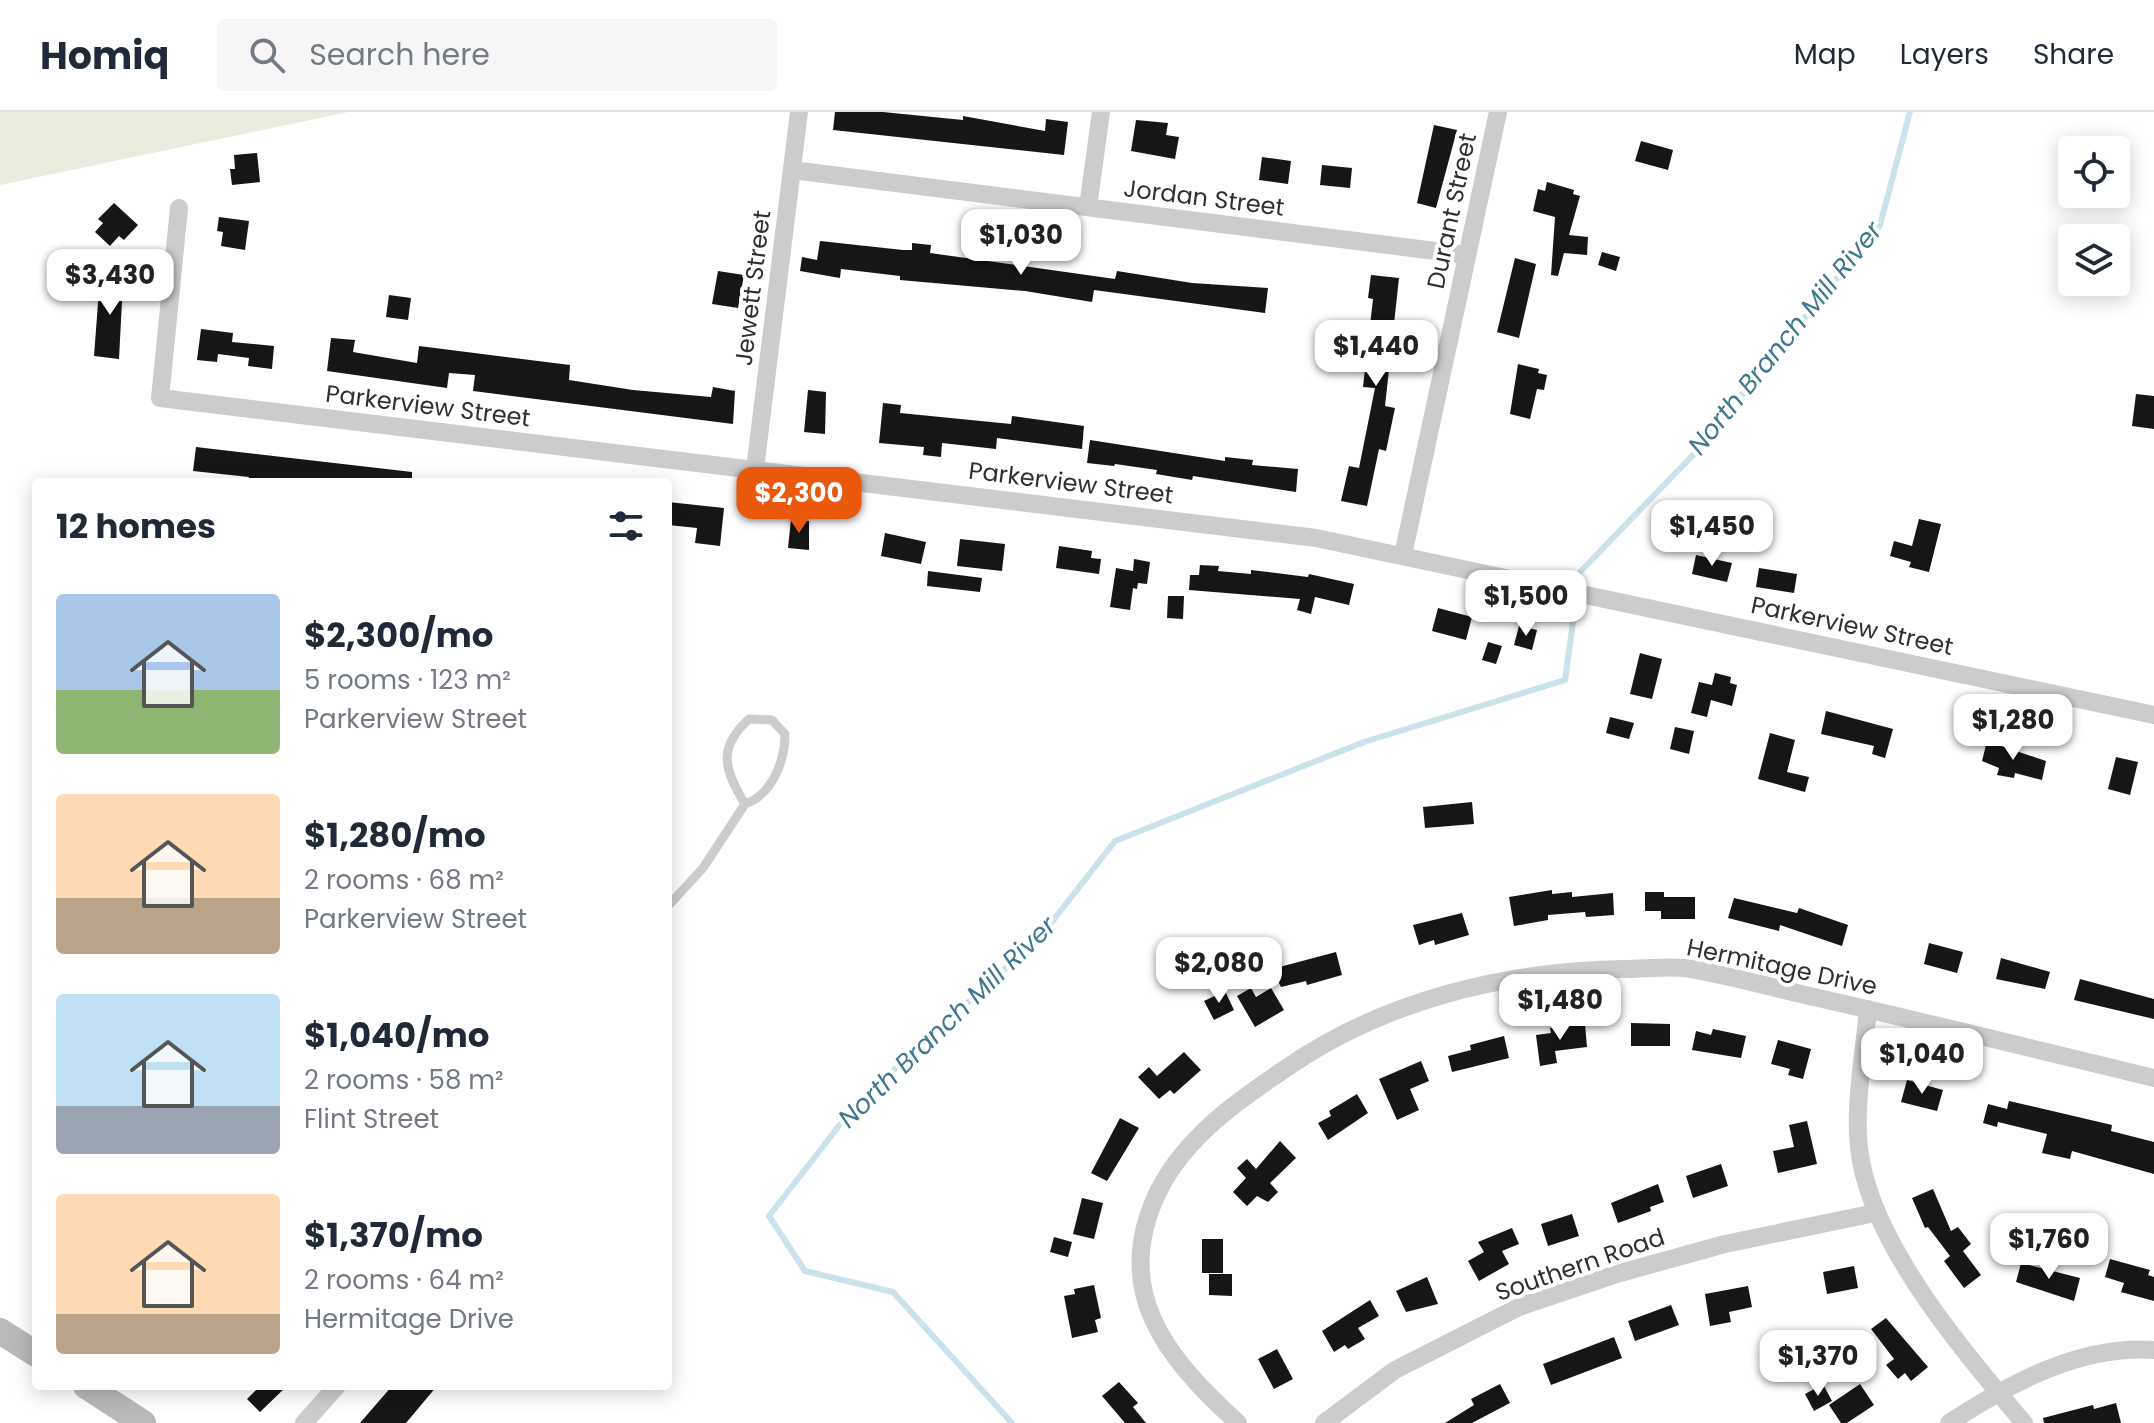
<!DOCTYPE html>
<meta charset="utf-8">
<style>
body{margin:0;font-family:Poppins,sans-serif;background:#f6f6f7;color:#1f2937;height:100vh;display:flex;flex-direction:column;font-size:30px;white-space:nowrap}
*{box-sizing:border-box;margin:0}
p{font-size:26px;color:#747a83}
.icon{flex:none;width:44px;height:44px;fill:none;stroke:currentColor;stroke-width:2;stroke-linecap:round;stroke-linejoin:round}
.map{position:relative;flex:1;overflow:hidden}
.details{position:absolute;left:32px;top:366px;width:640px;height:912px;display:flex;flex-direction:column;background:#fff;border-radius:8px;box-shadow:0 4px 20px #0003}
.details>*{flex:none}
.buttons{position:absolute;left:2058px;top:24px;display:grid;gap:16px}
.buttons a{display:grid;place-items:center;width:72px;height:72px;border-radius:8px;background:#fff;box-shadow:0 4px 20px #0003;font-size:40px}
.price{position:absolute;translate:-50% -68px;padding:0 18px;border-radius:16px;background:#fff;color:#222;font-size:26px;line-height:52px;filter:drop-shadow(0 2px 4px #0008)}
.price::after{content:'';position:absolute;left:50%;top:48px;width:24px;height:18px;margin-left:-12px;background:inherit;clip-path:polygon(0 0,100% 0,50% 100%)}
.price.on{background:#ea580c;color:#fff}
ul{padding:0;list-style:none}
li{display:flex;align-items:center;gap:24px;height:200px;padding:0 24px}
li span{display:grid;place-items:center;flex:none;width:224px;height:160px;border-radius:8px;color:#555}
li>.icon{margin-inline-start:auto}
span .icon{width:96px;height:96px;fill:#fffc;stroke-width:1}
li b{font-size:34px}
h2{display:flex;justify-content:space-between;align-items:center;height:96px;padding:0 24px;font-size:34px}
header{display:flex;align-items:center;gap:48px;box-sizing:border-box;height:112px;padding:0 40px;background:#fff;border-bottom:2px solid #e0e1e3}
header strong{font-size:38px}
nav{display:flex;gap:44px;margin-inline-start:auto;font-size:28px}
.search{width:560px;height:72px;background:#f6f6f7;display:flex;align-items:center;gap:20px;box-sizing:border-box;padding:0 28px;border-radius:8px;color:#747a83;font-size:30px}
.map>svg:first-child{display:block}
.green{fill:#e7ecdd}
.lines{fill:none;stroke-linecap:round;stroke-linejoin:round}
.stream{stroke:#cae2eb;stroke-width:6}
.building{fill:#161616}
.service{stroke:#ccc;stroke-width:9}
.minor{stroke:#ccc;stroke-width:18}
.secondary{stroke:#b9b9b9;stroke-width:26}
.labels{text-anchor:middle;stroke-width:8;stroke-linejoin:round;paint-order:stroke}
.street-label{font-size:24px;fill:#2f2f2f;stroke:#fff}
.water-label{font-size:26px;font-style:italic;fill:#3e7890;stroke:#fff}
</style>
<header>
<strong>Homiq</strong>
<div class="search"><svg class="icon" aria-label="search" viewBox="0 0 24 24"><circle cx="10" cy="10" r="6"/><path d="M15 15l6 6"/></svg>Search here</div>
<nav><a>Map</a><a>Layers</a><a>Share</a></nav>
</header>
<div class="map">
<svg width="2154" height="1311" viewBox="0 0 2154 1311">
<rect width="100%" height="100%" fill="#fff"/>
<path class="green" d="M0,0H348L0,73Z"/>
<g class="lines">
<path class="stream" d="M1579,461L1694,342L1880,113L1910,0
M1012,1311L893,1180L805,1159L769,1104L856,992L1041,824L1115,729L1364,630L1565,568L1574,503"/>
</g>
<path class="building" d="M835,0H883L963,8V4L1045,19L1046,7L1068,10L1064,43L833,18Z
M1136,8L1168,11L1166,23L1179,25L1175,47L1131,39Z
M1434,13L1457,18L1436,96L1417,91Z
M1641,29L1673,38L1668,58L1635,49Z
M257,41L260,70L232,73L230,57H235L234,43Z
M1262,45L1291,49L1288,72L1259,68Z
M1322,53L1352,56L1350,76L1320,73Z
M1547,70L1574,78L1573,82L1580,84L1569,123L1588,125L1587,143L1564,141L1558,164L1551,163L1555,105L1533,99L1538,77L1545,79Z
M114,91L138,113L124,128L119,124L110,134L95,120L103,111L98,107Z
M219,105L249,109L245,138L221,134L223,120L217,119Z
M820,129L903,138H912V131L931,133L930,141L1115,167L1117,159L1192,171L1268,176L1265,201L1094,178L1092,190L1025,179L900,168V164L841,157L840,166L800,159L802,145L817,148Z
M1602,140L1620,145L1616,159L1598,153Z
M1515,146L1536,152L1519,226L1497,220Z
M718,159L744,163L738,196L712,192Z
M1371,163L1399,166L1385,294L1395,296L1386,339L1379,337L1367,394L1341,389L1349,354L1359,356L1375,276L1363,275L1373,187L1368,186Z
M100,165L129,167L127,189H122L119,247L94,244Z
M389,183L411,186L408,208L386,205Z
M201,217L233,221L232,230L274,234L272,257L248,254L249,246L218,242L217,250L197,248Z
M331,226L355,228L353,240L417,251L419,234L570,253L569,268L633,278L711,285L713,275L735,279L733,312L473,279L475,263L449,261L447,276L327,259Z
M1518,252L1539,257L1538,261L1547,263L1544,278L1537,277L1530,307L1510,302Z
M808,278L826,280L825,322L804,320Z
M2136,282L2154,284V317L2132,314Z
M883,291L901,293L900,301L1011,312L1012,304L1084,314L1082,337L997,326L996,337L942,331L941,345L923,343L924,335L879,331Z
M1090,328L1225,349V345L1253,348L1252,353L1298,357L1296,380L1193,364L1192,368L1156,362L1157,358L1115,352L1114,354L1087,351Z
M196,335L412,360V370H296L266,366L265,370H248L249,365L193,359Z
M668,390L724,396L720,434L695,431L697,416L668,413Z
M791,407L809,409V438L788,436Z
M1919,407L1941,412L1929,460L1909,455L1911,450L1890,444L1894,429L1912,434Z
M885,421L926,430L921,452L881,444Z
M960,427L1005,432L1002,459L957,454Z
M1059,434L1092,439L1091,446L1101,447L1099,462L1056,456Z
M1696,443L1732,451L1727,470L1692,462Z
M1134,447L1150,450L1147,472L1138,471L1137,477L1133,476L1130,498L1110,495L1116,456L1133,459Z
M1200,453L1219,454L1218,459L1251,462V458L1308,465L1309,462L1354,472L1349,493L1315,485L1311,502L1297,498L1300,487L1189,478L1190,463H1199Z
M1759,456L1797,462L1794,481L1756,475Z
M928,459L982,466L980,480L927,474Z
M1168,484H1184L1183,507L1167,506Z
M1438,496L1472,505L1466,528L1432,519Z
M1519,514L1537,518L1532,538L1514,533Z
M1488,530L1502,534L1496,552L1482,548Z
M1640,541L1662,547L1652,587L1630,582Z
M1715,561L1731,565L1730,571L1737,573L1732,594L1711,588L1707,605L1691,601L1699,570L1712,573Z
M1826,599L1893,617L1885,646L1872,642L1874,634L1821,622Z
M1610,605L1634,611L1629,627L1606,621Z
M1675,615L1694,619L1689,642L1670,637Z
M1770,621L1795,628L1787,660L1809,665L1805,680L1758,667Z
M1995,632L2046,649L2042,668L2015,661L2014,666L1997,663L1999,656L1982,649L1986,633Z
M2116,645L2138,650L2130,683L2108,677Z
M1472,690L1474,712L1425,716L1423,695Z
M1552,778V782L1572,780V785L1613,781L1614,803L1586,805L1585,800L1548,803V808L1514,814L1509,785Z
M1645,780H1664V785H1695V807H1661V799H1645Z
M1734,786L1797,801L1799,796L1848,813L1842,834L1780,813L1779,819L1728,806Z
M1462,801L1469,823L1435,833L1434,828L1419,833L1413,813Z
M1929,831L1963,840L1957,861L1924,852Z
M1336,840L1342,863L1307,873L1306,869L1281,875L1272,857Z
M2001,846L2050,860L2045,877L1996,867Z
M2080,867L2154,887V907L2074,888Z
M1251,876L1256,885L1271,876L1284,898L1255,915L1237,884Z
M1225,879L1234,898L1214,908L1204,889Z
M1631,911L1670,912V934H1631Z
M1585,912L1587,935L1555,939L1557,951L1540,954L1536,923L1551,921L1550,916Z
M1713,917L1746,924L1741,946L1692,938L1696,919L1711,923Z
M1504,924L1509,946L1452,960L1448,944L1471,938L1470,933Z
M1778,928L1811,937L1803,967L1788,963L1790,957L1771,952Z
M1184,940L1201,958L1174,982L1170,978L1159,987L1138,965L1149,955L1157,964Z
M1421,949L1429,969L1410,977L1419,998L1397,1008L1379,967Z
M1907,968L1943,978L1937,999L1901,990Z
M1357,982L1368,1001L1328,1028L1318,1011L1331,1004L1329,999Z
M2009,989L2112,1013L2111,1019L2154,1030V1062L2072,1039L2070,1047L2042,1041L2047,1022L1998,1010L1997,1015L1983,1011L1988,992L2007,997Z
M1120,1006L1139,1016L1107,1069L1091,1061Z
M1807,1009L1817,1052L1778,1061L1773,1039L1794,1035L1789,1013Z
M1280,1029L1296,1046L1270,1071L1278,1080L1268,1090L1257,1084L1247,1094L1233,1080L1246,1066L1237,1056L1247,1047L1256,1057Z
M1721,1052L1728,1074L1693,1086L1686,1064Z
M1658,1072L1664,1090L1650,1095L1651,1099L1618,1111L1611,1091Z
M1933,1077L1951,1119L1958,1115L1971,1132L1963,1139L1981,1163L1964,1176L1944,1149L1950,1144L1928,1115L1925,1116L1912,1086Z
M1082,1086L1103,1091L1094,1127L1073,1122Z
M1572,1102L1579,1124L1548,1134L1541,1112Z
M1512,1116L1519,1132L1502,1139L1509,1152L1479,1169L1468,1149L1484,1140L1478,1130Z
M1054,1125L1072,1130L1068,1145L1050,1140Z
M1202,1127H1223V1161H1202Z
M2110,1147L2150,1158L2148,1163L2154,1165V1189L2121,1180L2124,1171L2105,1165Z
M2021,1151L2080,1166L2074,1189L2016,1170Z
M1854,1154L1858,1176L1827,1182L1823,1160Z
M1209,1162H1232V1184L1209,1183Z
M1427,1165L1438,1192L1406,1200L1396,1179Z
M1094,1173L1101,1206L1095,1208L1098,1220L1072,1226L1064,1184L1075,1182L1074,1177Z
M1748,1174L1752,1195L1729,1200L1731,1210L1710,1214L1705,1182Z
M1370,1188L1379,1204L1358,1216L1365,1227L1348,1237L1345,1233L1334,1240L1322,1219Z
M1671,1193L1679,1213L1635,1229L1628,1209Z
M1886,1206L1928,1255L1911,1269L1905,1261L1898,1267L1886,1253L1894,1247L1871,1217Z
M1614,1225L1622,1246L1551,1273L1543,1252Z
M1277,1237L1293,1267L1274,1277L1258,1247Z
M1119,1270L1138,1291L1133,1295L1146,1311H1125L1102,1284Z
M1500,1272L1510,1291L1472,1311H1445L1474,1293L1471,1287Z
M1823,1272L1832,1289L1814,1299L1805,1282Z
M1860,1272L1874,1293L1847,1311H1841L1829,1293Z
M260,1274H287L260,1300L247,1287Z
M392,1274H437L406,1311H360Z
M2116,1291L2121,1311H2044L2043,1306L2093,1293L2094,1297Z"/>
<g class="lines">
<path class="service" d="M668,794L703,756L745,692C772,683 785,649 785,622L772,608L749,607C717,636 724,657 745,692"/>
<path class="minor" d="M792,58L1467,143
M1088,95L1101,0
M179,96L160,286L1316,426L2154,603
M755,357L799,0
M1403,443L1498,0
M1868,897C1864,945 1852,1001 1861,1049C1877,1138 1965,1242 2024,1311
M304,1311L337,1274
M1238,1311C1165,1245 1110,1177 1159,1078C1186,1025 1237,989 1285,957C1384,888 1505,859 1624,857C1644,857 1666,854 1685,856C1729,863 1774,876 1818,886C1930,911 2042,939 2154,966
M1324,1311L1395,1258L1519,1195L1620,1161L1725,1132L1875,1101
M1949,1311C2010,1271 2080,1233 2154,1238"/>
<path class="secondary" d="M0,1219L36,1242
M86,1274L143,1311"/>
</g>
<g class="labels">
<g class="street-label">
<text transform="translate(1204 86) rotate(7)" y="8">Jordan Street</text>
<text transform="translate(1452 99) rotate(-78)" y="8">Durant Street</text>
<text transform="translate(753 176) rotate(-83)" y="8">Jewett Street</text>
<text transform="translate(428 294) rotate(7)" y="8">Parkerview Street</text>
<text transform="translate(1071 371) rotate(7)" y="8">Parkerview Street</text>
<text transform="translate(1852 514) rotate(12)" y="8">Parkerview Street</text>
<text transform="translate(1782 855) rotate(12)" y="8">Hermitage Drive</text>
<text transform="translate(1580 1153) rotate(-19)" y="8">Southern Road</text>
</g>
<g class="water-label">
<text transform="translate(1785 226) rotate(-51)" y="9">North Branch Mill River</text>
<text transform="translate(947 910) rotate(-44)" y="9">North Branch Mill River</text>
</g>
</g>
</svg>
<div class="buttons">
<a><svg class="icon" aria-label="locate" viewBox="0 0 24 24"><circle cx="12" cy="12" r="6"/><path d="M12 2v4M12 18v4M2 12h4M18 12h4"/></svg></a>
<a><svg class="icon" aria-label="layers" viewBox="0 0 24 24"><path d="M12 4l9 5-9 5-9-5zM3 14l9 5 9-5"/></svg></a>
</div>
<b class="price" style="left:1021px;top:165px">$1,030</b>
<b class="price" style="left:110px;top:205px">$3,430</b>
<b class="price" style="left:1376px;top:276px">$1,440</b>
<b class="price on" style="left:799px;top:423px">$2,300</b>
<b class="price" style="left:1712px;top:456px">$1,450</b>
<b class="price" style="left:1526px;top:526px">$1,500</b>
<b class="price" style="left:2013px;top:650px">$1,280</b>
<b class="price" style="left:1219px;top:893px">$2,080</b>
<b class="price" style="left:1560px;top:930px">$1,480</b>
<b class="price" style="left:1922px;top:984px">$1,040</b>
<b class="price" style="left:2049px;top:1169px">$1,760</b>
<b class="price" style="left:1818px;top:1286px">$1,370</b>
<section class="details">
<h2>12 homes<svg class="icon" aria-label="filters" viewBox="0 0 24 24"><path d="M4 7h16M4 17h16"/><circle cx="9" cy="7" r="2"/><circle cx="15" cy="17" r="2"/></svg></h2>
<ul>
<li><span style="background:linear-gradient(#a9c7e8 60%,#8fb573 0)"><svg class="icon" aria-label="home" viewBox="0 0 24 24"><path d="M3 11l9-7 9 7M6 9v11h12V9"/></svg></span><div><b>$2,300/mo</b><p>5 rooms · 123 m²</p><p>Parkerview Street</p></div></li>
<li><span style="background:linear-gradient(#ffd9b3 65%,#b9a48a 0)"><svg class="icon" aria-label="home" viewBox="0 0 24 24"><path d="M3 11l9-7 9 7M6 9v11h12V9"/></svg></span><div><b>$1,280/mo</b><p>2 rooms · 68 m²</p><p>Parkerview Street</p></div></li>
<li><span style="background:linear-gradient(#bfe0f5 70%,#9aa5b1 0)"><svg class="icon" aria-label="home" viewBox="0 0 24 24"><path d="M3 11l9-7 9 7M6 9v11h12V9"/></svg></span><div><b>$1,040/mo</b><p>2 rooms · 58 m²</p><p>Flint Street</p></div></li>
<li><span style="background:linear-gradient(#ffd9b3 75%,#b9a48a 0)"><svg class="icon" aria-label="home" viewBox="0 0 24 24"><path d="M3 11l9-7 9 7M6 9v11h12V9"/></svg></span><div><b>$1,370/mo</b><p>2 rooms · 64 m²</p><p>Hermitage Drive</p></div></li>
</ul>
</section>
</div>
